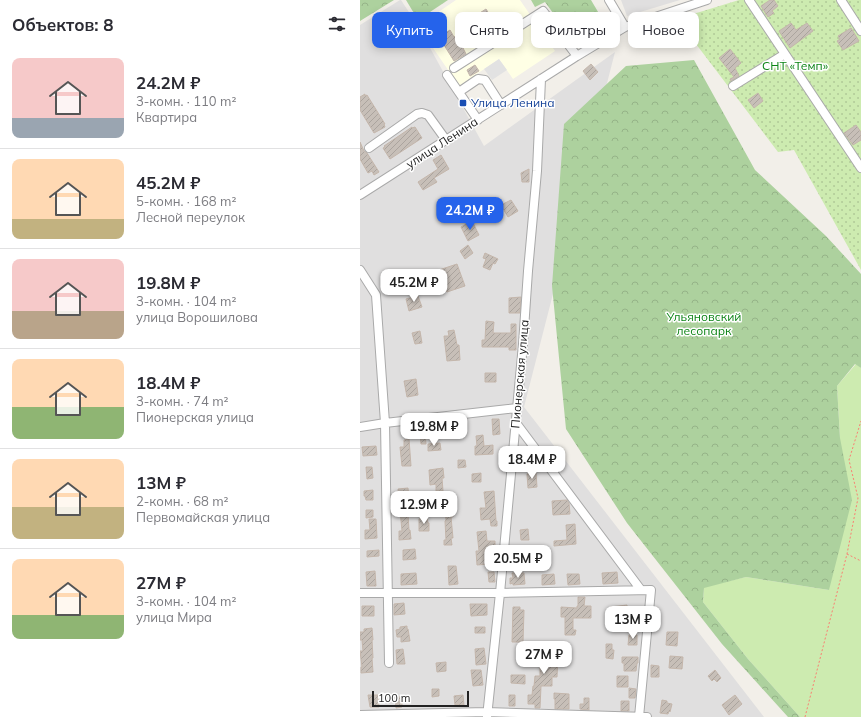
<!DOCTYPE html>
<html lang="ru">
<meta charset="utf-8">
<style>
body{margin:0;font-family:Mulish,sans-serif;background:#f2f2f3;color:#2b2b33;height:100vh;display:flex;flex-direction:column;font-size:15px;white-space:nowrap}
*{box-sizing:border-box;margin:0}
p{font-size:13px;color:#7c7c81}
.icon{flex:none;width:22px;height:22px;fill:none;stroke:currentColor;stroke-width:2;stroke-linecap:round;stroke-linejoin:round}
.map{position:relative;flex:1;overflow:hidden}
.side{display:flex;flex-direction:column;background:#fff;width:360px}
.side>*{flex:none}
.banner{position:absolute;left:12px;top:12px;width:380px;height:36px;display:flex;gap:8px}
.scale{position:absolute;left:12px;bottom:10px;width:97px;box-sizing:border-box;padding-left:4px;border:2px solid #222;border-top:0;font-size:11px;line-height:14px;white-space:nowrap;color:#222;-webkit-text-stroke:3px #fff;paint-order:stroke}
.price{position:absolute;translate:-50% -34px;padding:0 9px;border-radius:8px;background:#fff;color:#222;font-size:13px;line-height:26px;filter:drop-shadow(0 1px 2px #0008)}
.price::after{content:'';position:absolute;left:50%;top:24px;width:12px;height:9px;margin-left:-6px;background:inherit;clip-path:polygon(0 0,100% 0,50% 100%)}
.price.current{background:#2563eb;color:#fff}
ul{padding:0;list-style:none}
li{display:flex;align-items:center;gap:12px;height:100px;padding:0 12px}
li+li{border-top:1px solid #e1e1e2}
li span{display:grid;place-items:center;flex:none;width:112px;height:80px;border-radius:8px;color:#555}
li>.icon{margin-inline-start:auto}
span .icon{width:48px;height:48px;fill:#fffc;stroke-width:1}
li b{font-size:17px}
h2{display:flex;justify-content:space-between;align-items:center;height:48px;padding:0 12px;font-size:17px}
.pill{padding:0 14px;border-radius:8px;background:#fff;box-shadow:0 2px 10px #0003;font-size:14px;line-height:36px}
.pill.current{background:#2563eb;color:#fff}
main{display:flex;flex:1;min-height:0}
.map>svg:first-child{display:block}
.residential{fill:#e0dfdf}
.education{fill:#ffffe5}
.grass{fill:#cdebb0}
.forest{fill:url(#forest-crowns)}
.garden{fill:url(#garden-dots)}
.parking{fill:#e2e2e2}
.building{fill:url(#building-hatch);stroke:#c4b6ab}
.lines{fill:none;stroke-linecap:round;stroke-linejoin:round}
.minor-casing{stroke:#a9a9a9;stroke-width:10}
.path{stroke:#fa8072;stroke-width:1;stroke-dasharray:2 2;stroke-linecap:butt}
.minor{stroke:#fff;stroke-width:8}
.transit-dot{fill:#1a4fb4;stroke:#fff;stroke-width:1.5}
.labels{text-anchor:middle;stroke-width:3;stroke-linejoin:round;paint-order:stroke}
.park-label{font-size:12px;fill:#0c8416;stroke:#fff}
.transit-label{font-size:12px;fill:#164399;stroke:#fff;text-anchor:start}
.street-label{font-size:12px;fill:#222;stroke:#fff}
</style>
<main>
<section class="side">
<h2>Объектов: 8<svg class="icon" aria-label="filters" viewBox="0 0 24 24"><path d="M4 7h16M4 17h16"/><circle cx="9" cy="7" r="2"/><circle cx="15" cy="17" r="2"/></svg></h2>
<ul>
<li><span style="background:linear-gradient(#f6c9c9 75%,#9aa5b1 0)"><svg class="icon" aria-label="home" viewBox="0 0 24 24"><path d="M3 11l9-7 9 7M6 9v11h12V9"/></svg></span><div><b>24.2M ₽</b><p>3-комн. · 110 m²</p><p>Квартира</p></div></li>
<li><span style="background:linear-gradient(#ffd9b3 75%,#c2b280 0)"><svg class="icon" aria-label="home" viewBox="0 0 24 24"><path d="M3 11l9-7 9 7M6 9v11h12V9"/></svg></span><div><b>45.2M ₽</b><p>5-комн. · 168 m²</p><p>Лесной переулок</p></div></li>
<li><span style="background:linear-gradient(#f6c9c9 65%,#b9a48a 0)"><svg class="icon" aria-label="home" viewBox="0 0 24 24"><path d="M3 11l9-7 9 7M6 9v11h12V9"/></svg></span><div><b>19.8M ₽</b><p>3-комн. · 104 m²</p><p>улица Ворошилова</p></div></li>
<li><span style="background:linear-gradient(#ffd9b3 60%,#8fb573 0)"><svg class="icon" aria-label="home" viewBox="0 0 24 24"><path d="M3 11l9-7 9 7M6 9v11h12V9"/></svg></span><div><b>18.4M ₽</b><p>3-комн. · 74 m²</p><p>Пионерская улица</p></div></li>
<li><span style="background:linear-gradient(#ffd9b3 60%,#c2b280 0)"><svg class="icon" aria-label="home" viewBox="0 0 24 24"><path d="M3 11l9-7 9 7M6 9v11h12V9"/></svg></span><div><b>13M ₽</b><p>2-комн. · 68 m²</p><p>Первомайская улица</p></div></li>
<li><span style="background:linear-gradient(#ffd9b3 70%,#8fb573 0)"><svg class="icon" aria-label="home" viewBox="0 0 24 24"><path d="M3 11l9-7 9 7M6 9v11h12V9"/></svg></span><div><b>27M ₽</b><p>3-комн. · 104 m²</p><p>улица Мира</p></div></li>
</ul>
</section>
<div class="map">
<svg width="501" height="717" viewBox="0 0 501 717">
<defs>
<pattern id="forest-crowns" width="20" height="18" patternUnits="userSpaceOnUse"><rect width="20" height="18" fill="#add19e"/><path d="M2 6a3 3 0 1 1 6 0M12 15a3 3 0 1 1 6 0" fill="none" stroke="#95b388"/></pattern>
<pattern id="garden-dots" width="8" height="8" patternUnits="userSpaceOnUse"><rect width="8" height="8" fill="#cdebb0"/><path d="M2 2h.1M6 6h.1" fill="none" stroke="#b0c997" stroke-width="1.8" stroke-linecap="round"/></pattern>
<pattern id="building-hatch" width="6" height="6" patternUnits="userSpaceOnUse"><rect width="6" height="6" fill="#c7bfb8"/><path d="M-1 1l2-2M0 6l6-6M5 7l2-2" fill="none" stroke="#aba49e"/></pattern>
</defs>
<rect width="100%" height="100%" fill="#f2efe9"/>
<path class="residential" d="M40,0H41L58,26L124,146L255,52L164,407L404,717H221L123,714L91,717H0V25Z
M261,0H320L267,16Z"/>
<path class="education" d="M96,0H160L195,51L153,79L139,59L99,86L58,26Z"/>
<path class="grass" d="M496,364L501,368V717H440L388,659L343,602L344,587L386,577L469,590L480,438L477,386Z"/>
<path class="forest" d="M0,0H34L0,21Z
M46,0H88L58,20Z
M171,0H231L247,27L217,46L185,2L175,7Z
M334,60L395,170L466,236L501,274V368L495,364L477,386L480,438L492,500L469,590L386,577L344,588L343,602L388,659L440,717H428L362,644L267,523L206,429L192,286L204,124L266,66Z"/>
<path class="garden" d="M379,0H501V270L434,150L418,152L317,19Z"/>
<path class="parking" d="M139,59L147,70L132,80L124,69Z"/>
<path class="building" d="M410,0H414L418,6L412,11L414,13L408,17L401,6Z
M126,9L139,30L129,37L127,33L118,39L120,41L113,45L111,43L103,48L106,54L94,61L79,37L90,30L94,37L103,31L101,29L108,25L110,28L119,22L115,16Z
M77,14L81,20L74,24L70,18Z
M431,23L436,30L447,23L453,31L430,48L419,31Z
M491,28L499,41L483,50L477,41L480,39L478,36Z
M370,49L381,63L375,68L379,76L371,81L370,79L374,77L359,58Z
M231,64L238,72L230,80L223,71Z
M115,65L119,71L110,76L107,70Z
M398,93L403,101L394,108L388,100Z
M5,94V96L7,95L25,124H24L25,127L14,133L0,110V97Z
M496,125L501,132V140L493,145L484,133Z
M52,127V128L55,127L62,138L30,159L23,148L25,147L24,146Z
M0,142L4,151L7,153L19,172L14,175L12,171L8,173L0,159Z
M81,155L89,169L74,178L77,182L63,190L58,182L78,169L73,160Z
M169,169V182H162L161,173Z
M151,200L158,211L148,217L141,205Z
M112,221L119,235L108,241L101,227Z
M108,245L113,253L105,259L100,251Z
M125,253L138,259L135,264L133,263L130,270L123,267L126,259L123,258Z
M97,264L105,286L87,292L79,270Z
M58,296L62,307L49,311L46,299Z
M161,297L160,313H149V298Z
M126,321L134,322L133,333H151V324H156V350H149V347H122V340H125Z
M94,330L97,345H99L100,360L87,361L84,336H89L88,331Z
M60,331L62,343L55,344L52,333Z
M125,373H136V382H125Z
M56,379L58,395L47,397L44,381Z
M132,419H139L140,434L133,435Z
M103,427V436L87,437V429Z
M60,433H65L66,444H61Z
M123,435L124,446L133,445V454L115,455V446H117L116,436Z
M49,439L51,466H42L40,447H44V440Z
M80,443L81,450L68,451V444Z
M16,446L17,455L3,456L2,447Z
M98,460H105L106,467L98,468Z
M6,467H12L13,478L7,479Z
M83,468L84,478H82L83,491H76V484L70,485L69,470Z
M121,473V482H112V474Z
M176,473L177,487L168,488L167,474Z
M48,488L49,499H47L49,530H50L51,539L39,540V531H42L38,489Z
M13,490V500H6L5,496H4V491Z
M134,491L136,521H137V526H131L130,519L121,520L120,508H126L124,492Z
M89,493L90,507H92L93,517H91L93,538H91L92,545H84V540H86L85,521L86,520L85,505H81L80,494Z
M207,500L209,503L210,514L193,515L192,501Z
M6,510H13V517L6,518Z
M67,518L68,523H69V531H59V519Z
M9,519H16L17,538L5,539V530H10Z
M215,524L216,544L194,546V541L207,540L206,525Z
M168,529L169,540H161L160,530Z
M126,531L127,541H135V547H128L129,564L117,565L116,551H119L117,532Z
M55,549L56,559L43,560V550Z
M19,550V556L7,557V551Z
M88,566H96L98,584L89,585Z
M15,571L16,586H7L6,572Z
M128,572H134L135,582H129Z
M257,572L258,583L243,584L242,573Z
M56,573L57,584L41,585V574Z
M152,573H164L165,584L153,585V583L150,584V578H153Z
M194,574L195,584L182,585V575Z
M207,574H219L220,584L208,585Z
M218,597H225L224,606H231V618H213V630H216L215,635H205V617H201V607L217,608V606H218Z
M44,603L45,614L34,615V604Z
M110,604H127V615L111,616Z
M267,605L268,617L251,618L250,607Z
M2,606H14V616H2Z
M153,607H160V610H164L163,642H152Z
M47,626V629H48L50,641L41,642V637H37L36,630L40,629V627Z
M115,627H125V633H115Z
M12,628L13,640H12L13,658H12L13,672L1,673V667H2L0,651H3L2,640H0V632H4V629Z
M307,632H318L317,646L306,645Z
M269,635H277V645H268Z
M246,644H252V650H254L253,659L246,658Z
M124,648L126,664L116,665L115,649Z
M179,648H193V656H198L197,677H192V686H181L180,708H175V704H168V695H172L173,686H174L175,676H180V660H178Z
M43,649L45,664H37L36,650Z
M310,656L323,657L322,669L309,668Z
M262,657H278V663H277L276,671H264V663H262Z
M86,662V671L77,672L76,663Z
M291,665L299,666V677H291Z
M111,670H121L123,685L113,686Z
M355,670L361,678L357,682L354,679L352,681L348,676Z
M151,675H165V684L151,683Z
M257,676H268V687H257Z
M269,688L276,689L275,698H269Z
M72,689H79V696L72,697Z
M194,693L209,694V709H195V699H194Z
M8,695H18L19,707H10Z
M103,695L104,705H95L94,696Z
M149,695H155V706H149Z
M375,695L382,704L369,715L362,705Z
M35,697H42V707L36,708Z
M224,698H229V710L220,709V704H224Z
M302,700L307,701V703L312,704L310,712L309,711L308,714L300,713Z
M261,701H269V711H261Z"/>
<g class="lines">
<g class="minor-casing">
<path id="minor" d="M249,0L265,27
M389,0L501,168
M481,0L501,31
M94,68L183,11L217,56
M87,75L118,120
M373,86L425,54
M99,92L118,79L125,80L141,105
M9,148L57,114L62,113L68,115L86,140
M0,195L217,56L265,27L347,0
M0,270L16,295L25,423L29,663
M156,423L281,590
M0,427L25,423L157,408
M0,593H140L291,590L279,717
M0,715L126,712L287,717
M127,717L140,593L163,344L168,271L177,171L181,79"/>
</g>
<path class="path" d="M487,554L501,561
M445,717L487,554L498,498L489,460L501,421"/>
<use href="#minor" class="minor"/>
</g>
<rect class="transit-dot" x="99" y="99" width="8" height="8" rx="2"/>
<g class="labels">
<g class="park-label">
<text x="435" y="70">СНТ «Темп»</text>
<text x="344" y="321">Ульяновский<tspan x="344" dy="14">лесопарк</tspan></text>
</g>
<g class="transit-label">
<text x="111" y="107">Улица Ленина</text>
</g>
<g class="street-label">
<text transform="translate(82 143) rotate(-33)" y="4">улица Ленина</text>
<text transform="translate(160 374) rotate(-85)" y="4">Пионерская улица</text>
</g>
</g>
</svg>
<div class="scale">100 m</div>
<b class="price current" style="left:110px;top:231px">24.2M ₽</b>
<b class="price" style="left:54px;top:303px">45.2M ₽</b>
<b class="price" style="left:74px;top:447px">19.8M ₽</b>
<b class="price" style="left:172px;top:480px">18.4M ₽</b>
<b class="price" style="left:64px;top:525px">12.9M ₽</b>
<b class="price" style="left:158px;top:579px">20.5M ₽</b>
<b class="price" style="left:273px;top:640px">13M ₽</b>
<b class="price" style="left:184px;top:675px">27M ₽</b>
<div class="banner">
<a class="pill current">Купить</a>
<a class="pill">Снять</a>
<a class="pill">Фильтры</a>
<a class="pill">Новое</a>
</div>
</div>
</main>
